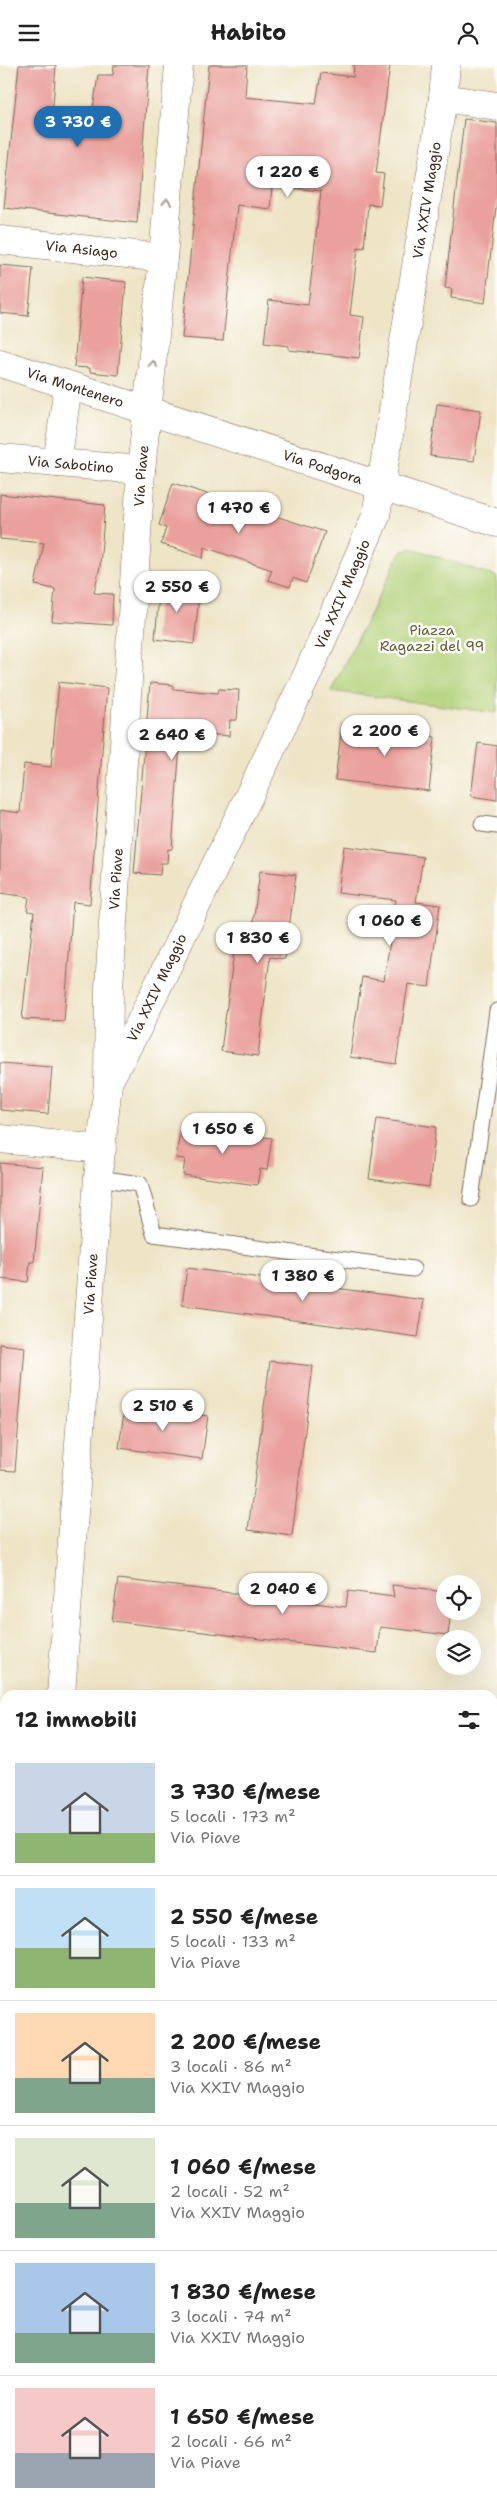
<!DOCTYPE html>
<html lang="it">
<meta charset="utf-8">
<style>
body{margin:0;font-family:"Shantell Sans",sans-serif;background:#f2f2f2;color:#222;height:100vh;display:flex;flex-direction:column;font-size:19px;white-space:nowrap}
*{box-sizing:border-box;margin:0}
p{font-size:16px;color:#767676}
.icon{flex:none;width:28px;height:28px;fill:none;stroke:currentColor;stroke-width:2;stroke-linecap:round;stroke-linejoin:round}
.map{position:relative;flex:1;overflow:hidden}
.details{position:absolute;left:0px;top:1625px;width:498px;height:821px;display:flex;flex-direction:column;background:#fff;border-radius:15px 15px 0 0;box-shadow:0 5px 20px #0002}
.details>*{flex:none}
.buttons{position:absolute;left:436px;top:1510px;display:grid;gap:10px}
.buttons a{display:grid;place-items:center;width:45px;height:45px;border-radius:50%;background:#fff;box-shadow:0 5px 20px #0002;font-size:25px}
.price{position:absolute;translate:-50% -42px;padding:0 11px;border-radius:18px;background:#fff;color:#222;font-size:16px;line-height:32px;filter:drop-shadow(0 1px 2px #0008)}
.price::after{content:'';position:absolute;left:50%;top:30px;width:15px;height:11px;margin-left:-8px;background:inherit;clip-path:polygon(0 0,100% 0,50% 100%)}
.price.active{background:#1f6fb2;color:#fff}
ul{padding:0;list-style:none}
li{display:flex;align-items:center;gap:15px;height:125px;padding:0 15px}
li+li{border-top:1px solid #e0e0e0}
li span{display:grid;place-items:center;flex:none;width:140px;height:100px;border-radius:0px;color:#555}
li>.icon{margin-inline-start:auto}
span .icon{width:60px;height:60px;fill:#fffc;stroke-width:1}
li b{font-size:21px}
h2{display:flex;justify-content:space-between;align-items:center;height:60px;padding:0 15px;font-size:21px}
header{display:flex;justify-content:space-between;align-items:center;height:65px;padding:0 15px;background:#fff;font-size:22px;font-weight:700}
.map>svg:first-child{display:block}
.green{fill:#b2d27a;stroke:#767e4c}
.building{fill:#eaa09c}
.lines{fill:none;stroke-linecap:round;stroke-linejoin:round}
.lane-casing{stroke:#7a6b59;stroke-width:17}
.street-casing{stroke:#7a6b59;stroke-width:29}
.lane{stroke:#fff;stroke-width:15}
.street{stroke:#fff;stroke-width:28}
.oneway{stroke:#a79f9a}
.labels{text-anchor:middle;stroke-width:5;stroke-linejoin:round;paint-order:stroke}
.street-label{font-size:14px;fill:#3b2a1e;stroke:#fdfcf7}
.park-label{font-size:14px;fill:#5f5c3a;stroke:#fdfcf7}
</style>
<header><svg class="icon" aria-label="menu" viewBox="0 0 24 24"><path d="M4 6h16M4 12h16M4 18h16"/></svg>Habito<svg class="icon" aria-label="person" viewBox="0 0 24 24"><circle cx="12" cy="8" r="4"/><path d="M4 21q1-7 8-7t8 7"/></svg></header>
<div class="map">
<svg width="497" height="2446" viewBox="0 0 497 2446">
<rect width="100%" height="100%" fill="#fdfcf7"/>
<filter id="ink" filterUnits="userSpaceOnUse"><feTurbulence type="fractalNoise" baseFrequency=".02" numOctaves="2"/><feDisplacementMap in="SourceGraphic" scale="10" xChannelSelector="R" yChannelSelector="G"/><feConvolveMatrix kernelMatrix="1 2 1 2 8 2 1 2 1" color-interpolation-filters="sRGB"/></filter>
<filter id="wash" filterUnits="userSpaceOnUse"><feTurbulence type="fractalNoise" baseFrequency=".0096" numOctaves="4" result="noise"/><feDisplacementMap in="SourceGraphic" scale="20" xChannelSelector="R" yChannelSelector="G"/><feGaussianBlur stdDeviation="1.12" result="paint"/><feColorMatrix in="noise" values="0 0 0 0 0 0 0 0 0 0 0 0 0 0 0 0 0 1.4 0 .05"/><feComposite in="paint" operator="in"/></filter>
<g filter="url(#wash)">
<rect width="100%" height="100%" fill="#eee4c6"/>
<path class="green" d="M412,483L497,512V648L331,626L401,487Z"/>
<g id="blocks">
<path class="building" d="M19,0H56L52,53L91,58L98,10H113L114,0H149L137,158L4,143Z
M209,0H247L245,32L316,39L321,8L353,12L354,0H390L376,108L384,109L380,140L368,139L364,183L358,182L350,250L364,252L359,293L289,285V281L264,278L269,235L308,240L321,126L272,121L270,144L237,140L223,276L182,273Z
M464,54L497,58V134L485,238L451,233L452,224L445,223Z
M0,200L33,203L28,251L0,248Z
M82,212L126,217L118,310L90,307V303L74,302Z
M437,339L481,345L474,396L430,391Z
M173,418L325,467L306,518L293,513L290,522L268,515L272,505L204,482L203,493L161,479L166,463L159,460Z
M0,429L105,440L100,501L94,528L113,529L112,560L52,556L55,524L35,520L44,478L0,474Z
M160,519L200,522L194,579L155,574Z
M59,617L107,623L90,839L73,837L64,956L22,954L34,847L27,846L29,832L0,828V745L20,748L24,699L51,702Z
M150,618L173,620V624L218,628L219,624L239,625L237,655H230L229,671L181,667L172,784H168L167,798H161L160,810L134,808Z
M375,659L401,662V667L435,672L429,726L335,715L342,660L374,664Z
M478,678L497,681V735L471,731Z
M344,781L423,792L416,837L440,840L429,922L408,919L396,999L350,992L362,912L384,916L396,835L338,828Z
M260,806L296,810L285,894L270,892L258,991L221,986L234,887L249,889Z
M0,998L52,1002L48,1049L0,1045Z
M377,1054L436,1062L429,1122L369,1114Z
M181,1060L272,1073L267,1105L260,1104L257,1120L183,1110L185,1094L176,1093Z
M0,1098L43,1102L34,1197H30L28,1217L0,1214Z
M187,1203L424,1235L418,1272L182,1240Z
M0,1279L25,1282L15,1406L0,1405Z
M270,1296L313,1301L292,1471L248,1465Z
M125,1340L208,1351L202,1394L119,1383Z
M118,1514L346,1542L348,1526L394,1532L392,1520L428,1524L445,1528V1546H451L448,1570L380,1562L377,1588L112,1556Z"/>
</g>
</g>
<g filter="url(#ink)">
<use href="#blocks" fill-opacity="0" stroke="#7a6b59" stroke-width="1"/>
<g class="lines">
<g class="lane-casing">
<path id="lane" d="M482,759L497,761
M98,1113L140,1119L154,1169L413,1204
M471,1134L497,946"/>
</g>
<g class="street-casing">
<g id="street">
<path d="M443,33L497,41"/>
<path id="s1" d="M0,175L163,193"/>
<path id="s2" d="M0,298L497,458"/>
<path id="s3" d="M0,393L141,405"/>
<path d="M57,398L68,321"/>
<path id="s4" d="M109,1015L137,964L307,610L376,451L443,33L446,0"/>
<path d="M0,1074L102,1084"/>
<path id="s5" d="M61,1630L98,1113L108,1018L109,923L141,405L163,193L179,0"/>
<path d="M0,2386L5,2367"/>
</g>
</g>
<use href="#lane" class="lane"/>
<use href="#street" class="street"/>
</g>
<defs><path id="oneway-chevron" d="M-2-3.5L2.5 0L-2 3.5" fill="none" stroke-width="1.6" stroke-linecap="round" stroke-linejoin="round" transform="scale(1.25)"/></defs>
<g class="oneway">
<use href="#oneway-chevron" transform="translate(167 137) rotate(-85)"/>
<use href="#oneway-chevron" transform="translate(153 299) rotate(-85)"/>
</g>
</g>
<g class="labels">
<g class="street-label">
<text dy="5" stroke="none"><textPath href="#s4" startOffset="944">Via XXIV Maggio</textPath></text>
<text dy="5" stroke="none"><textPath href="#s1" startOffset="82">Via Asiago</textPath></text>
<text dy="5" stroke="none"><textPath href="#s2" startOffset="79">Via Montenero</textPath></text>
<text dy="5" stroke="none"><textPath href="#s3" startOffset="71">Via Sabotino</textPath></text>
<text dy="5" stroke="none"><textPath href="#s2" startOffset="339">Via Podgora</textPath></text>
<text dy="5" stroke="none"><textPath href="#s5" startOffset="1222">Via Piave</textPath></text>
<text dy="5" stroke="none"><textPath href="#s4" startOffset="539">Via XXIV Maggio</textPath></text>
<text dy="5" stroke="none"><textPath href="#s5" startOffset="818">Via Piave</textPath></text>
<text dy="5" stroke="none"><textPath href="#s4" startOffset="104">Via XXIV Maggio</textPath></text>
<text dy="5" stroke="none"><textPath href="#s5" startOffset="412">Via Piave</textPath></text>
</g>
<g class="park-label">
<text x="432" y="570">Piazza<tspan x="432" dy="16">Ragazzi del 99</tspan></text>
</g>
</g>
</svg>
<div class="buttons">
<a><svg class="icon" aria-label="locate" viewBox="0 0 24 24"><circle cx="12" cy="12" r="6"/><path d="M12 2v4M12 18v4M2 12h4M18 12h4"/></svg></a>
<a><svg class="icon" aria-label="layers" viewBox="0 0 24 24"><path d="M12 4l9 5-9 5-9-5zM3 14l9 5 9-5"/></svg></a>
</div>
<b class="price active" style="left:78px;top:83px">3 730 €</b>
<b class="price" style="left:288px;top:133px">1 220 €</b>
<b class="price" style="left:239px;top:469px">1 470 €</b>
<b class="price" style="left:177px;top:548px">2 550 €</b>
<b class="price" style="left:385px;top:692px">2 200 €</b>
<b class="price" style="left:172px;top:696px">2 640 €</b>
<b class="price" style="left:390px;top:882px">1 060 €</b>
<b class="price" style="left:258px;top:899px">1 830 €</b>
<b class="price" style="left:223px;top:1090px">1 650 €</b>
<b class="price" style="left:303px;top:1237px">1 380 €</b>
<b class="price" style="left:163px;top:1367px">2 510 €</b>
<b class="price" style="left:283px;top:1550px">2 040 €</b>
<section class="details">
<h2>12 immobili<svg class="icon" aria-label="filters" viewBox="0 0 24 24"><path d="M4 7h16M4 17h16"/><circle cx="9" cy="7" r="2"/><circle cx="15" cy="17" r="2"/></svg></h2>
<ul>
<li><span style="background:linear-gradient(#c9d6e8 70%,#8fb573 0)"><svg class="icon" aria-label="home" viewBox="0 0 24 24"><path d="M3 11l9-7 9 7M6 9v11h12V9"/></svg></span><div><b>3 730 €/mese</b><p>5 locali · 173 m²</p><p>Via Piave</p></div></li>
<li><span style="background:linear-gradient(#bfe0f5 60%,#8fb573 0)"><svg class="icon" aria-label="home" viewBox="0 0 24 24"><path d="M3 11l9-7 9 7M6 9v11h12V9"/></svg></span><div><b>2 550 €/mese</b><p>5 locali · 133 m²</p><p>Via Piave</p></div></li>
<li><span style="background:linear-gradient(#ffd9b3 65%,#7fa58c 0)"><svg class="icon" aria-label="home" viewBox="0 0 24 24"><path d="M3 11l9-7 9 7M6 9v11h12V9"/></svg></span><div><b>2 200 €/mese</b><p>3 locali · 86 m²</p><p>Via XXIV Maggio</p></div></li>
<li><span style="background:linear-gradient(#dfe7d0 65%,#7fa58c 0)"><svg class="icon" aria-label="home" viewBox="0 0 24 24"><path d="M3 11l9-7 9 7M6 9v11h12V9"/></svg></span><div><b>1 060 €/mese</b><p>2 locali · 52 m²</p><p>Via XXIV Maggio</p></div></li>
<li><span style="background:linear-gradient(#a9c7e8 70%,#7fa58c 0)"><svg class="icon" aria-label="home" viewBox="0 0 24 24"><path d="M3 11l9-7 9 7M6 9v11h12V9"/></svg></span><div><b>1 830 €/mese</b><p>3 locali · 74 m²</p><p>Via XXIV Maggio</p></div></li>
<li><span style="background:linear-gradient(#f6c9c9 65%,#9aa5b1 0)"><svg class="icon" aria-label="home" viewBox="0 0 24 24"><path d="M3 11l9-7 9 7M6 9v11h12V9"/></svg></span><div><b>1 650 €/mese</b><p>2 locali · 66 m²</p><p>Via Piave</p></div></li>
</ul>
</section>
</div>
